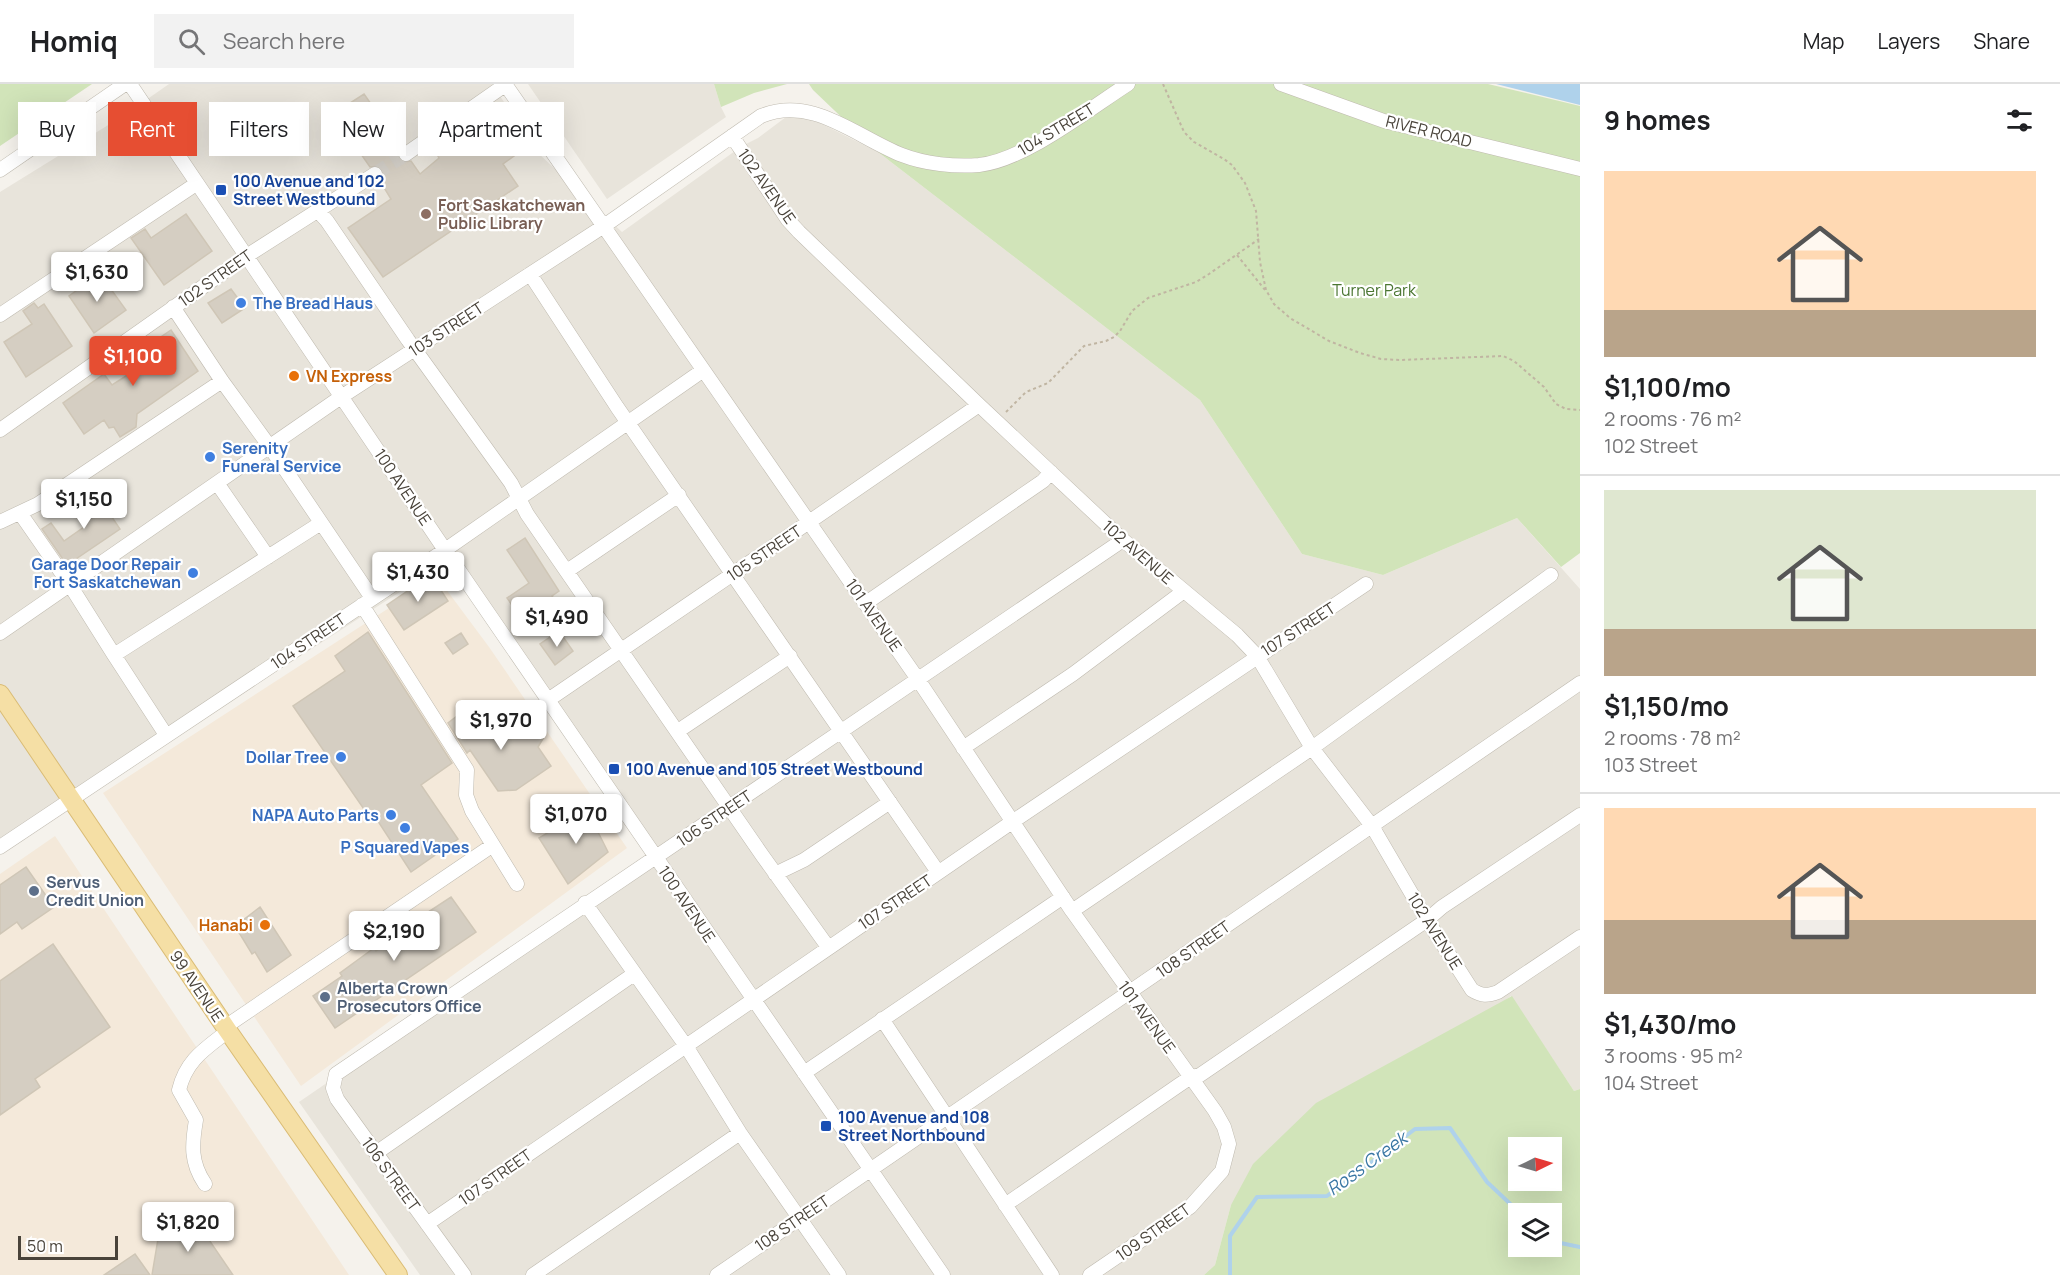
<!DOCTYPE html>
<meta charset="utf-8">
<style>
body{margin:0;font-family:Manrope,sans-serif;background:#f2f2f2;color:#202124;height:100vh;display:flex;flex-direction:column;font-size:22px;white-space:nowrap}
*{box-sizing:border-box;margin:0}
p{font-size:20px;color:#757577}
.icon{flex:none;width:33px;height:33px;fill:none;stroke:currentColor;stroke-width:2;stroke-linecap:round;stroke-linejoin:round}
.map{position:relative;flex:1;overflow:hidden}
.side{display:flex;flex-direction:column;background:#fff;width:480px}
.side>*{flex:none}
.top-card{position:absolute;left:18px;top:18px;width:570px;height:54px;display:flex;gap:12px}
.needle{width:39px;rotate:85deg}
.controls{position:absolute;left:1508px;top:1053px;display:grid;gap:12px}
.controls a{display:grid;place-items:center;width:54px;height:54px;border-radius:0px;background:#fff;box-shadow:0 6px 24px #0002;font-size:30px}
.scale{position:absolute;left:18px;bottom:15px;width:100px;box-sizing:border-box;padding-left:6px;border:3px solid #49433a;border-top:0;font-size:16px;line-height:21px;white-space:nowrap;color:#49433a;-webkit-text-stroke:4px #fff;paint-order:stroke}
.price{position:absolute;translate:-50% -51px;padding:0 14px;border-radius:6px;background:#fff;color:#222;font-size:20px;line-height:39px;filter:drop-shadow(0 2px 3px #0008)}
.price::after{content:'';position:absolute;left:50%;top:36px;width:18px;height:14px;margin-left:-9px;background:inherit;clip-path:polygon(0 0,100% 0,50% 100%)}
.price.current{background:#e64e32;color:#fff}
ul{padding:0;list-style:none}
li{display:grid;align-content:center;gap:12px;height:318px;padding:0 24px}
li+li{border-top:2px solid #e0e0e0}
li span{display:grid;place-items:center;height:186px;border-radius:0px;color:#555}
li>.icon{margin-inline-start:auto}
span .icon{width:108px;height:108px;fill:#fffc;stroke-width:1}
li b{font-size:26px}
h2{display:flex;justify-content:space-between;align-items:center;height:72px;padding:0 24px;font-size:26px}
.pill{padding:0 21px;border-radius:0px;background:#fff;box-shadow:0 6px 24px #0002;font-size:21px;line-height:54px}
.pill.current{background:#e64e32;color:#fff}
header{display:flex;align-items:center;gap:36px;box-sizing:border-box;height:84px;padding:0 30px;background:#fff;border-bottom:2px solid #e0e0e0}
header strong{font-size:28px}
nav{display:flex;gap:33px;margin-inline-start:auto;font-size:21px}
.search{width:420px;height:54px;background:#f2f2f2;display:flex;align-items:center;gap:15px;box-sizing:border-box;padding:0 21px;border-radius:0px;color:#757577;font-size:22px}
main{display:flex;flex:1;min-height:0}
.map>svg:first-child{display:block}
.residential{fill:#e8e4db}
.commercial{fill:#f4e9da}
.green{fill:#d1e4b9;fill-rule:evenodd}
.water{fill:#afd2eb}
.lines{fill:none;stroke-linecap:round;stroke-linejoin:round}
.stream{stroke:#afd2eb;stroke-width:4}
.building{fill:#d5cec2;stroke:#cfc6b6;stroke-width:1.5}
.minor-tunnel{stroke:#d3cfc8;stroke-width:14;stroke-dasharray:14 7;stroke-linecap:butt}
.minor-casing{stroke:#bfbaaf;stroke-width:15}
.major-casing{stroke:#dabc75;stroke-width:20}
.path{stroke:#c0b5a2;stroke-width:2;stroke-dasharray:3 3;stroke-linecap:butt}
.minor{stroke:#fff;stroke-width:14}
.major{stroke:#f5dfa5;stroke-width:18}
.transit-dot{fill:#1a4fb4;stroke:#fff;stroke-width:2}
.education-dot{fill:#8d6e63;stroke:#fff;stroke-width:2}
.shop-dot{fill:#3f7fe0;stroke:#fff;stroke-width:2}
.food-dot{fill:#e8710a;stroke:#fff;stroke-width:2}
.service-dot{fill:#5c6f8a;stroke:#fff;stroke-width:2}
.labels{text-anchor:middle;stroke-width:4.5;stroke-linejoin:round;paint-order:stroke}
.street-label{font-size:16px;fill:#49433a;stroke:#fff}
.transit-label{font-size:16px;font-weight:bold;fill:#164399;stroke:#fff;text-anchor:start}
.education-label{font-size:16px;font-weight:bold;fill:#785e54;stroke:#fff;text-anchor:start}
.park-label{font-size:16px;fill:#4b7632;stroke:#fff}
.shop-label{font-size:16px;font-weight:bold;fill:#366cbe;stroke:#fff;text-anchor:end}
.food-label{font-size:16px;font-weight:bold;fill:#c56008;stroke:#fff;text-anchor:start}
.service-label{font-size:16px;font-weight:bold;fill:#4e5e75;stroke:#fff;text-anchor:start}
.water-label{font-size:18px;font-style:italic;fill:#3a77a4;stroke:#fff}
</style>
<header>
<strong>Homiq</strong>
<div class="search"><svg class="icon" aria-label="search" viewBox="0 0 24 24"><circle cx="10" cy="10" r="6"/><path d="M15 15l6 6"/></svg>Search here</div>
<nav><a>Map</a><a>Layers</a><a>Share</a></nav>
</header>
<main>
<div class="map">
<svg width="1580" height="1191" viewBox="0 0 1580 1191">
<rect width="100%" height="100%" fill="#f5f2ec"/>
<path class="residential" d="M169,0H492L538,69L622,148L742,62L758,54L790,30L816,37L878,68L1200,316L1302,470L1383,491L1517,434L1580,505V1005L1574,1007L1511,912L1231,1121L1215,1181L1204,1191H420L299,1018L655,774L451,475L82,713L0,768V108L126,30Z
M528,0H714L721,23L726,33L607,115Z"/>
<path class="commercial" d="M437,493L489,563L627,764L301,1002L103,709Z
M55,752L349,1191H0V790Z"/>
<path class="green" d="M0,0H92L0,62Z
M714,0H787L754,9L721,23Z
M809,0H1488L1580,22V469L1561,483L1517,434L1383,491L1302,470L1200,316L878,68L813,6Z
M1512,912L1574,1007L1580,1005V1191H1204L1215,1181L1231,1121L1253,1080L1316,1019ZM1518,1064H1551V1096H1518ZM1518,1130H1551V1162H1518Z"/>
<path class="water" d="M1496,0H1580V21Z"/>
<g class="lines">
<path class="stream" d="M1551,1157L1580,1163
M1230,1191V1152L1257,1113L1327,1112L1415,1045L1450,1044L1487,1098L1521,1130"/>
</g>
<path class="building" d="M364,10L401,63L398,67V75L403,78L411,77L420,90L439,74L435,67L488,32L514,72L503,80L518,102L383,193L348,144L391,115L380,97L384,89L379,82L370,83L333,30Z
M186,130L212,167L164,201L131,154L145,145L151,154Z
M100,190L126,226L94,249L69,212Z
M231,205L245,224L222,239L208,219Z
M34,219L38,224L44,220L72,262L26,293L4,258L32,240L23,227Z
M171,246L198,287L137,330L136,343L120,353L114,343L109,344L104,336L84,350L63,319L104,290L112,301L134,287L127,276Z
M95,408L120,445L67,481L42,445L51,439L64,457L84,443L71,425Z
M525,454L559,507L552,512L569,533L551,544L536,523L521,534L507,514L529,499L507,466Z
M431,491L448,517L404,546L387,521Z
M559,547L573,567L555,581L540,560Z
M368,548L452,679L421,701L458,755L411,788L374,731L370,734L293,622L345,587L335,572Z
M461,549L468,560L453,570L445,559Z
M470,622L481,639L511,644L510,648L544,653L538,663L551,682L516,706L498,707L470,666L467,669L448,639Z
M585,728H597L603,736L596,744L608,768L568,800L539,754L577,731Z
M26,783L54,823L22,845L17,838L0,850V801Z
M451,813L476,848L335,944L313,912L342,892L340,889L374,864L376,867L418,839L416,836Z
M260,823L291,871L267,888L255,868L252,870L238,847L241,845L238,840Z
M53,860L110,943L35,995L40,1003L0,1031V897Z
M192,1131L233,1191H152L158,1155Z
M135,1170L150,1191H104Z"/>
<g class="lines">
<path class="minor-tunnel" d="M375,90L406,70"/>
<g class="minor-casing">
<path id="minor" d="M130,0L445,466L943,1191
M505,0L917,594L1072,827L1215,1027L1224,1043L1229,1060L1222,1087L1190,1123L1090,1191
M1281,0L1384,37L1580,85
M732,52L788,136L799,148L979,321L1123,456L1237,551L1257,572L1312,664L1372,742L1427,836L1472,906C1482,912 1487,912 1498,908L1580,853
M406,70L505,1
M0,86L125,0
M318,127L327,137L408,256L511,399L527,430L762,771L828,863
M530,190L617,323L938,788
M173,223L222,297L270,363L372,514
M0,231L196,100
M0,346L245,173L375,90
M217,399L268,473
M20,429L70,501L114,571
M0,438L38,420L222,297
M567,487L679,411
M866,519L1043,397L1051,388
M362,521L467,686L466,711L472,727L517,800
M0,549L341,313L604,142L761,32C813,11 856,53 902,71C925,80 955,83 979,81C1025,76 1089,25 1128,0
M548,616L809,438L979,321
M678,647L790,572
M166,651L114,571L321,439
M963,664L1073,590L1184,507
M0,763L445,466L702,287
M775,790L804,776L890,718
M585,819L686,962L740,1049L839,1191
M1072,827L1312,664L1551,491
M882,935L1052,1191
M225,943L493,761
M804,989L1063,813
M376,1069L634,890
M205,1100C190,1078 192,1060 196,1036L179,1006C186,976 205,965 228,947
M1005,1121L1179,1001L1191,993L1200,991L1427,836L1442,823L1580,731
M427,1140L1012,738L1366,500
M464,1191L337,1015L333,1004L336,990L1123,456
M533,1191L740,1049
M717,1191L1580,599"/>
</g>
<g class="major-casing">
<path id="major" d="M0,610L228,947L398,1191"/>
</g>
<path class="path" d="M1163,0L1184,48L1194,58L1224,75L1232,81L1245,99L1256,127L1260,178L1266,206L1274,220L1290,234L1329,257L1360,269L1381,275L1400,276L1503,272L1514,277L1544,303L1556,320L1566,325L1580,326
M1237,171L1265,206
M1006,328L1026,308L1048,299L1084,262L1106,257L1114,253L1120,247L1132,227L1148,214L1196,198L1209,190L1259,155"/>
<use href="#minor" class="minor"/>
<use href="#major" class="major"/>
</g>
<g class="transit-dot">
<rect x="215" y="100" width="12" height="12" rx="3"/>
<rect x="608" y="679" width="12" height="12" rx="3"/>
<rect x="820" y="1036" width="12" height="12" rx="3"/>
</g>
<circle class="education-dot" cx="426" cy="130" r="6"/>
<g class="shop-dot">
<circle cx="241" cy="219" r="6"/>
<circle cx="210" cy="373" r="6"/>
<circle cx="193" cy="489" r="6"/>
<circle cx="341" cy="673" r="6"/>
<circle cx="391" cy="731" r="6"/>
<circle cx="405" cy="744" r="6"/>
</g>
<g class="food-dot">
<circle cx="294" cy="292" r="6"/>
<circle cx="265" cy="841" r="6"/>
</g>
<g class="service-dot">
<circle cx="34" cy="807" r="6"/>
<circle cx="325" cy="913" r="6"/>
</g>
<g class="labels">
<g class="street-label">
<text transform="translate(1056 45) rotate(-31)" y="6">104 STREET</text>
<text transform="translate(1429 47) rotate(14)" y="6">RIVER ROAD</text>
<text transform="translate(767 102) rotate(55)" y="6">102 AVENUE</text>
<text transform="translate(215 194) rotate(-35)" y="6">102 STREET</text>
<text transform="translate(446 245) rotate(-33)" y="6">103 STREET</text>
<text transform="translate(403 403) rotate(56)" y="6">100 AVENUE</text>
<text transform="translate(1138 468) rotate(41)" y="6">102 AVENUE</text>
<text transform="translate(764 469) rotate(-34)" y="6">105 STREET</text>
<text transform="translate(874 531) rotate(55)" y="6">101 AVENUE</text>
<text transform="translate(1298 545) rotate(-33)" y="6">107 STREET</text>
<text transform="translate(308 557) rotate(-34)" y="6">104 STREET</text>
<text transform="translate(714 734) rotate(-34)" y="6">106 STREET</text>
<text transform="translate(895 818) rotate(-34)" y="6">107 STREET</text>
<text transform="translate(687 820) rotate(56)" y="6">100 AVENUE</text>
<text transform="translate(1435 847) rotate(58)" y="6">102 AVENUE</text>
<text transform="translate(1193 865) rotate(-35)" y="6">108 STREET</text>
<text transform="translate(197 902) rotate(56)" y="6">99 AVENUE</text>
<text transform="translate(1147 933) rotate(54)" y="6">101 AVENUE</text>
<text transform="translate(391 1090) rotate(54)" y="6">106 STREET</text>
<text transform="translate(495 1093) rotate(-35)" y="6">107 STREET</text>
<text transform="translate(792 1139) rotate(-34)" y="6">108 STREET</text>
<text transform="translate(1153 1148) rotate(-35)" y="6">109 STREET</text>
</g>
<g class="transit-label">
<text x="233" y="103">100 Avenue and 102<tspan x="233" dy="18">Street Westbound</tspan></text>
<text x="626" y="691">100 Avenue and 105 Street Westbound</text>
<text x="838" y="1039">100 Avenue and 108<tspan x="838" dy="18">Street Northbound</tspan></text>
</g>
<g class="education-label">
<text x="438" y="127">Fort Saskatchewan<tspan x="438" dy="18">Public Library</tspan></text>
</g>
<g class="park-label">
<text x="1374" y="212">Turner Park</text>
</g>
<g class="shop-label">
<text x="253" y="225" text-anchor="start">The Bread Haus</text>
<text x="222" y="370" text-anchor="start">Serenity<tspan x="222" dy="18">Funeral Service</tspan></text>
<text x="181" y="486">Garage Door Repair<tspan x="181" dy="18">Fort Saskatchewan</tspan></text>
<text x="329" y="679">Dollar Tree</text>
<text x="379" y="737">NAPA Auto Parts</text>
<text x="405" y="769" text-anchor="middle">P Squared Vapes</text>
</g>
<g class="food-label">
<text x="306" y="298">VN Express</text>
<text x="253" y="847" text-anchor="end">Hanabi</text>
</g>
<g class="service-label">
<text x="46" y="804">Servus<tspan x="46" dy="18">Credit Union</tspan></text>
<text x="337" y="910">Alberta Crown<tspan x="337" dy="18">Prosecutors Office</tspan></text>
</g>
<g class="water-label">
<text transform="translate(1367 1080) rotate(-36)" y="6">Ross Creek</text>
</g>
</g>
</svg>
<div class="controls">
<a><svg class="needle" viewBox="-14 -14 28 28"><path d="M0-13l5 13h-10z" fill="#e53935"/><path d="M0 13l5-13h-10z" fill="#757577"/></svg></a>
<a><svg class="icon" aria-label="layers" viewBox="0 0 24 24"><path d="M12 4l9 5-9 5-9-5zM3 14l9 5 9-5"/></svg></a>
</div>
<div class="scale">50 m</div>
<b class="price" style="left:97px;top:219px">$1,630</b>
<b class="price current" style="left:133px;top:303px">$1,100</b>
<b class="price" style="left:84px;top:446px">$1,150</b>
<b class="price" style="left:418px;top:519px">$1,430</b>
<b class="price" style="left:557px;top:564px">$1,490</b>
<b class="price" style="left:501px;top:667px">$1,970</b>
<b class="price" style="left:576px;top:761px">$1,070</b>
<b class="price" style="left:394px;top:878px">$2,190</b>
<b class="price" style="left:188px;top:1169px">$1,820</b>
<div class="top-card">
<a class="pill">Buy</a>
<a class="pill current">Rent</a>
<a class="pill">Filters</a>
<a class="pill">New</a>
<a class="pill">Apartment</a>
</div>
</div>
<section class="side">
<h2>9 homes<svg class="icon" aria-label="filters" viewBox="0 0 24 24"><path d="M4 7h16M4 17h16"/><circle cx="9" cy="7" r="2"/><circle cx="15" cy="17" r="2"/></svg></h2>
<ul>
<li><span style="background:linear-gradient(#ffd9b3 75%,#b9a48a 0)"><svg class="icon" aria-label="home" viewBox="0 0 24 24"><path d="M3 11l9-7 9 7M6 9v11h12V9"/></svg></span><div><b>$1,100/mo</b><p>2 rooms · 76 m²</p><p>102 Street</p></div></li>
<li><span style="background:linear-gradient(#dfe7d0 75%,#b9a48a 0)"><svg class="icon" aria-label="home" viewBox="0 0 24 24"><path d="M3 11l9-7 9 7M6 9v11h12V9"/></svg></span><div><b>$1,150/mo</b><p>2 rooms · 78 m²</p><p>103 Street</p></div></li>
<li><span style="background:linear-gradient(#ffd9b3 60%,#b9a48a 0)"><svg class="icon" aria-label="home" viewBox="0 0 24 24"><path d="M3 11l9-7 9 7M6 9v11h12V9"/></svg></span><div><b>$1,430/mo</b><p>3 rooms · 95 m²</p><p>104 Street</p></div></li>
</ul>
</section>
</main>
